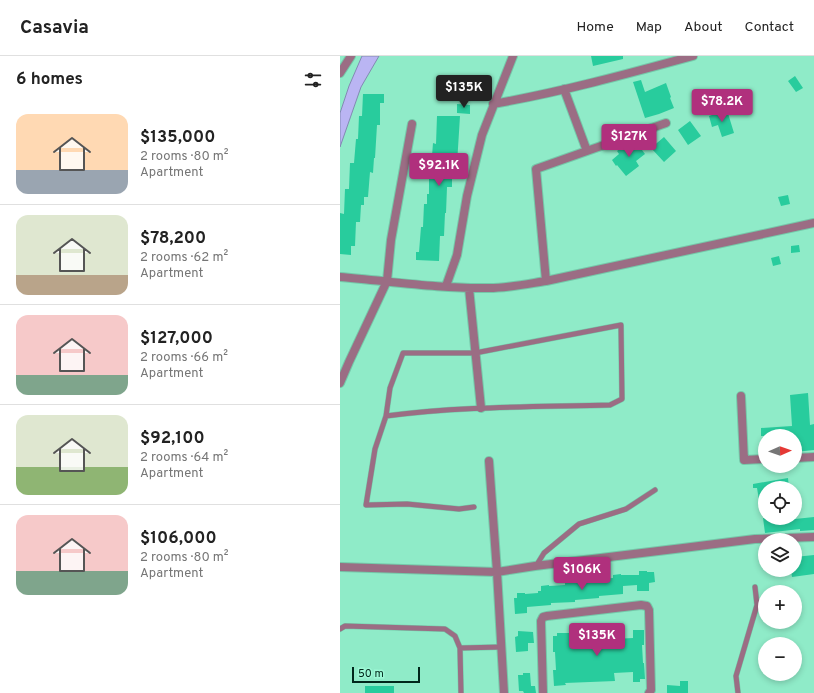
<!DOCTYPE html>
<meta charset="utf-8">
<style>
body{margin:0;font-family:Overpass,sans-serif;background:#f6f6f6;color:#222;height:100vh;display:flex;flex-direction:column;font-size:15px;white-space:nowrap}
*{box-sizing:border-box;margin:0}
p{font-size:13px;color:#767676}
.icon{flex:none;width:22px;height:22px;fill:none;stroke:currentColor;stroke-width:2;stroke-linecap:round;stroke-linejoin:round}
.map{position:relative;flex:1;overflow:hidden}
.sheet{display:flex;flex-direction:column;background:#fff;width:340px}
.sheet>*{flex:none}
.needle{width:26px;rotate:88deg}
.tools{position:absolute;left:418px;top:373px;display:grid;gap:8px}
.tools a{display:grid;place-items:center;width:44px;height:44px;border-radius:50%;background:#fff;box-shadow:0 2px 6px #0003;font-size:20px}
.scale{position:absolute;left:12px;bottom:10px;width:68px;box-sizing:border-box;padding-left:4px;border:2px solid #00271b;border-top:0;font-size:11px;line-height:14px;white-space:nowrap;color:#00271b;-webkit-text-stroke:3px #9cf8d5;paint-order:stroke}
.price{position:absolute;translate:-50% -34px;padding:0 9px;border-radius:4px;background:#b0307d;color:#fff;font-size:13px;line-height:26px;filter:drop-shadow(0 1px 2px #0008)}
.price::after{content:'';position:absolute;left:50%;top:24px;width:12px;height:9px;margin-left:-6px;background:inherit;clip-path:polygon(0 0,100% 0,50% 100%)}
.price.active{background:#222;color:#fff}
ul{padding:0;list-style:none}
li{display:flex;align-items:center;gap:12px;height:100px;padding:0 16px}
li+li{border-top:1px solid #e0e0e0}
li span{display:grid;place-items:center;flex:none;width:112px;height:80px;border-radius:12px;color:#555}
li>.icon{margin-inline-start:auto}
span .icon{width:48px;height:48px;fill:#fffc;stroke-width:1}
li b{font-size:17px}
h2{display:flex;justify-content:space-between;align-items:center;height:48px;padding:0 16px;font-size:17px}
header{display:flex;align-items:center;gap:24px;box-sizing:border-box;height:56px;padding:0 20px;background:#fff;border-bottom:1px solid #e0e0e0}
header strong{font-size:19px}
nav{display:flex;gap:22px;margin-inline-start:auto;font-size:14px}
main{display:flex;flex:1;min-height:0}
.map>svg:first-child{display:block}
.water{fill:#bab5f3;stroke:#828ab2}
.building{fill:#28cc9d}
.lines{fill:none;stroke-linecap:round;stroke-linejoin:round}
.lane-casing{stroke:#75c8a9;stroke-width:6}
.street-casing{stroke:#75c8a9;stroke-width:10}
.lane{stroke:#9b6d84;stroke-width:5}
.street{stroke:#9b6d84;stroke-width:8}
</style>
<header>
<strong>Casavia</strong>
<nav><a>Home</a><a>Map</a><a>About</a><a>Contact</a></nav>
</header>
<main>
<section class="sheet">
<h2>6 homes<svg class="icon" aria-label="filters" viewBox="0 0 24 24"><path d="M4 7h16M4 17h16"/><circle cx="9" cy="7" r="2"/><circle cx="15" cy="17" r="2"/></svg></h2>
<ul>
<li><span style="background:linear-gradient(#ffd9b3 70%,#9aa5b1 0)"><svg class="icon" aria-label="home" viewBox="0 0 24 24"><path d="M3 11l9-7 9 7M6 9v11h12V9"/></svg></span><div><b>$135,000</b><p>2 rooms · 80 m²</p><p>Apartment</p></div></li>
<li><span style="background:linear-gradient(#dfe7d0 75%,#b9a48a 0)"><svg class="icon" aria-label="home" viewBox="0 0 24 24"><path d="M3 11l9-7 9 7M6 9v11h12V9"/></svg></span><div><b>$78,200</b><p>2 rooms · 62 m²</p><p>Apartment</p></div></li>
<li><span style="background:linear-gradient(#f6c9c9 75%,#7fa58c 0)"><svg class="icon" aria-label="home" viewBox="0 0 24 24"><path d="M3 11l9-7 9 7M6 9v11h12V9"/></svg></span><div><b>$127,000</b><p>2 rooms · 66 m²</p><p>Apartment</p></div></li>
<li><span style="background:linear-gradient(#dfe7d0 65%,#8fb573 0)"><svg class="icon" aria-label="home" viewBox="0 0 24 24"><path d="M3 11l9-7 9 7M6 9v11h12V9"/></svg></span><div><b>$92,100</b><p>2 rooms · 64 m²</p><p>Apartment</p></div></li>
<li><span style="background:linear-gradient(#f6c9c9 70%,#7fa58c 0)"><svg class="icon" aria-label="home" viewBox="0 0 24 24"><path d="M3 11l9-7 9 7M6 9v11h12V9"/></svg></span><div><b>$106,000</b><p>2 rooms · 80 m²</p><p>Apartment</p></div></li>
</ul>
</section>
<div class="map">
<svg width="474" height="637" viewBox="0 0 474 637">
<rect width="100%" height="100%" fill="#8febc8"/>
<path class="water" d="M22,0H39L21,31L0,91V57L9,30Z"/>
<path class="building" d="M251,0H283V3L253,10Z
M455,20L463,32L456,36L448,25Z
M301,24L305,36L326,27L331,41L330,42L334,52L319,58L305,62L293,26Z
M23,38H44V47H40V69H37L35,102H34L33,117L30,116L28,141H24V149H21L20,166H16L15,190H11V199L0,198V157L4,158L5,133H9L10,107H14L16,83H18L19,60H22Z
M117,48L130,49V58L117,57Z
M387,54L394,77L382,81L378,69L372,71L369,60Z
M97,60H120L117,108L112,107V131H107L106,157H105L104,180H100L99,205L76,204V196H79L81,171H83L84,148H87V138H89V113H91L93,87L96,88Z
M350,65L361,80L348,89L338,74Z
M324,81L336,95L324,106L311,92Z
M296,86L305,98L296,105L299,110L286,120L277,109L276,110L272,104L279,98L277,95L284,90L287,93Z
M448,139L450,148L441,150L438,141Z
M459,189L460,196L451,197V190Z
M439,200L441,208L433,210L431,202Z
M468,337L470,369L474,368V394L455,396V380H421V372L452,370L450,339Z
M448,422L449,432H425V456H421L417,432H413V428Z
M474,461V474L460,475V473L425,477L423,462L455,463Z
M474,499V518L452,521L451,514H455V501Z
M299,515H307V516H314L315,526L309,527V535H297V529L283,530V538L259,540V542L235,544V546L211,547V549L187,551V557L175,558L174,542H177V537H185V538L198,537V535H201V530L209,529V530L225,529V526H233V527L250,526L249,522H257L258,523L273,522V519L281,518V519H299Z
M266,573H274V583L293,582V574H304V589H302L303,607H304L305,623H300V626H293V616L274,617L275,625L225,627L226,629L214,630L213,614H216L215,596H213V580H217V577H242V575H266Z
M178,575L193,576L194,587H188V595L176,596L175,581L178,580Z
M183,617H190L191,630H195L196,637H184L183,635H179L178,619H183Z
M340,625H348V637H327V629L340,630Z
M25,630H54V637H25Z"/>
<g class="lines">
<g class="lane-casing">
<path id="lane" d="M46,360C120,350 195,351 270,349L282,343L281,269L135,297H63L50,332L46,360L35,393L26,449L67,448L119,453L134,451
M196,510L204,497L239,468L286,453L315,434
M0,573L5,570L105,573L115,580L120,592L121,637
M120,592L161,591
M398,637L396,620L417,549L415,531"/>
</g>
<g class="street-casing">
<path id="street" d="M0,17L11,0
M224,33L247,95
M153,48C221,36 287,18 353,0
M0,221C49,225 100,233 149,232C168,232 187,228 206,225L474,167
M206,225L196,113L326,67
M106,230L117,199L127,140L142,79L173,0
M129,232L141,352
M0,327L9,306L47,225L51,184L72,68
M401,340L404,404L425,403
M455,402L474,401
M149,405L157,516L164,637
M0,511L157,516L195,510L343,492L415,483L474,481
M203,637L201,565L203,561L207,560L301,549L307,550L309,554L311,634L309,637"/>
</g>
<use href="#lane" class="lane"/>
<use href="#street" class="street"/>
</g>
</svg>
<div class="tools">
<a><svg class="needle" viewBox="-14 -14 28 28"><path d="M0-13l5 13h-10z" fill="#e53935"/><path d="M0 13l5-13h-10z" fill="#767676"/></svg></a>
<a><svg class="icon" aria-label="locate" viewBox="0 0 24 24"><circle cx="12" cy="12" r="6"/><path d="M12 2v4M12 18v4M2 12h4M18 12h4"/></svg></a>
<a><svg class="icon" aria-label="layers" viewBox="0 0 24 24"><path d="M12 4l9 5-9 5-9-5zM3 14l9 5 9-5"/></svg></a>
<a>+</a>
<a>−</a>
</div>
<div class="scale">50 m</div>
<b class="price active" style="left:124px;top:53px">$135K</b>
<b class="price" style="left:382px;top:67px">$78.2K</b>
<b class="price" style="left:289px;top:102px">$127K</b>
<b class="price" style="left:99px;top:131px">$92.1K</b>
<b class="price" style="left:242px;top:535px">$106K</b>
<b class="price" style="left:257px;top:601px">$135K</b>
</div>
</main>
